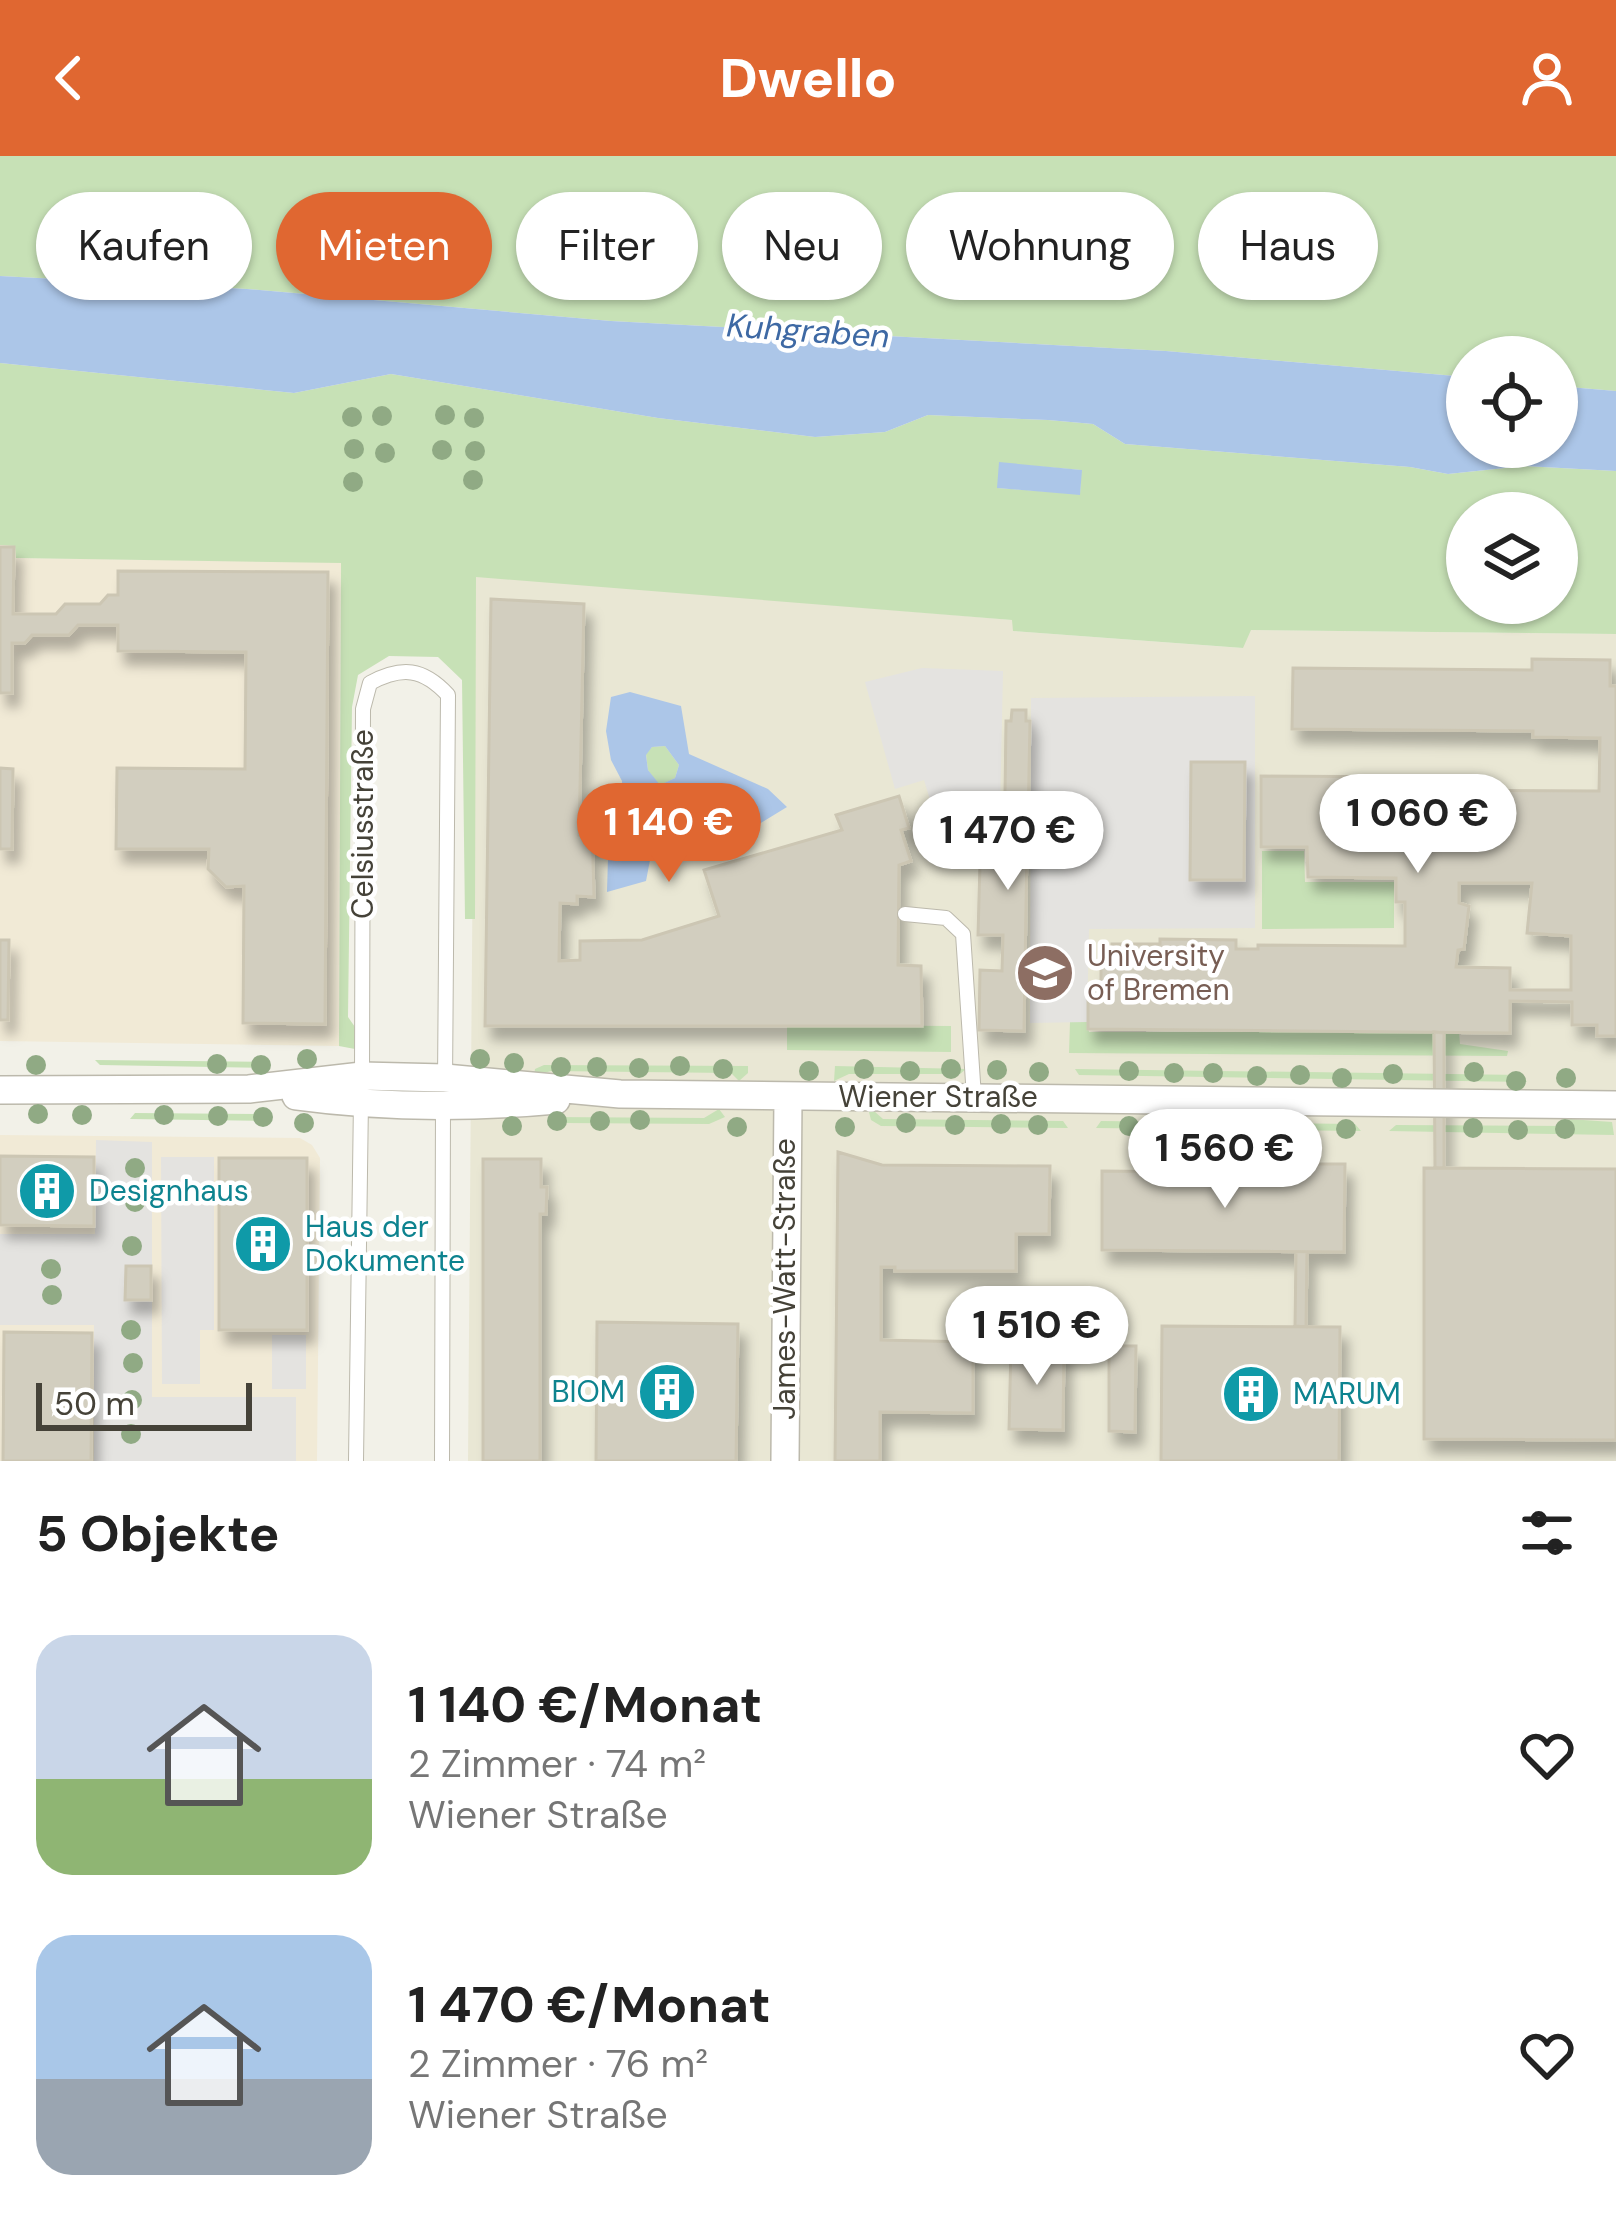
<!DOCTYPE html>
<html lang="de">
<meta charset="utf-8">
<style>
body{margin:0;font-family:"DM Sans",sans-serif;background:#f2f2f2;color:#222;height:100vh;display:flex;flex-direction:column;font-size:45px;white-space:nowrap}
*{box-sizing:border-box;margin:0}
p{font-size:39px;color:#767676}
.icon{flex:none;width:66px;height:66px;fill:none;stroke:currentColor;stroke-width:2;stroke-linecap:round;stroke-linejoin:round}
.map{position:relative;height:1305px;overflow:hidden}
.sheet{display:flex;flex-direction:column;background:#fff;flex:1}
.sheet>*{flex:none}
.top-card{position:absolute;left:36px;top:36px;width:1545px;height:108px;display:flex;gap:24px}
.tools{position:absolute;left:1446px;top:180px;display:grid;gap:24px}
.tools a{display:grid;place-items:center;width:132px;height:132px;border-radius:50%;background:#fff;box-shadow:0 3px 9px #0004;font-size:60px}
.scale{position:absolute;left:36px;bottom:30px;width:216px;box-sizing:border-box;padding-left:12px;border:6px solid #454238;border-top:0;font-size:33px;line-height:42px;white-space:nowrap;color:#454238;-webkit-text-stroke:9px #fff;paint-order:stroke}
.price{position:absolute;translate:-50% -102px;padding:0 27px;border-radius:42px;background:#fff;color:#222;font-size:39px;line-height:78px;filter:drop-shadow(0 3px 6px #0008)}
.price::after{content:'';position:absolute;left:50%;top:72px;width:36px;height:27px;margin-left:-18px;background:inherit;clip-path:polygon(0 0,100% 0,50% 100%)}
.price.on{background:#e06731;color:#fff}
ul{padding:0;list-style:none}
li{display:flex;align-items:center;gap:36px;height:300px;padding:0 36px}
li span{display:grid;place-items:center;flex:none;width:336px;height:240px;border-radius:36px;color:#555}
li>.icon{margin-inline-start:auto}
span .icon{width:144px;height:144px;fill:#fffc;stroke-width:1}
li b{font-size:51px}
h2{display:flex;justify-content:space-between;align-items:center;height:144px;padding:0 36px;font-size:51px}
.chip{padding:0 42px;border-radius:54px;background:#fff;box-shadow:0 3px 9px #0004;font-size:42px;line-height:108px}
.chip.on{background:#e06731;color:#fff}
header{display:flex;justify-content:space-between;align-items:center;height:156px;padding:0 36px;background:#e06731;color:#fff;font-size:54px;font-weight:800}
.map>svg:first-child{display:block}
.commercial{fill:#f1ead6}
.education{fill:#e9e7d4}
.green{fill:#c7e1b6;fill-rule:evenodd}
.parking{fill:#e4e3e0}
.water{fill:#acc6e8;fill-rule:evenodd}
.building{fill:#d2cebf;stroke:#ccc6b3;stroke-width:3;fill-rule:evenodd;filter:url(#shadow)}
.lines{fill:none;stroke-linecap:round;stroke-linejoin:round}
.lane-casing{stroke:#bcb9ac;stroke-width:16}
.street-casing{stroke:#bcb9ac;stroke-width:30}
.lane{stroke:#fff;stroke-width:14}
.street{stroke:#fff;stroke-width:27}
.tree{fill:#90aa84}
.labels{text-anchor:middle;stroke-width:9;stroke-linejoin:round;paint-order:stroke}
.street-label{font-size:30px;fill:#454238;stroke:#fff}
.education-label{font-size:30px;fill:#785e54;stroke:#fff;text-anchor:start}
.culture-label{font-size:30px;fill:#0d838f;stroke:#fff;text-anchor:start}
.water-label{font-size:33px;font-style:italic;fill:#3e69a4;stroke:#fff}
</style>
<header><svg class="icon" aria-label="back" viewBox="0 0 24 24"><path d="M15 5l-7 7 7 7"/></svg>Dwello<svg class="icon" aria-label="person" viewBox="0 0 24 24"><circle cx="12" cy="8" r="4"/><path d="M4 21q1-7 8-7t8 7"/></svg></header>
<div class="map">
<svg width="1616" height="1305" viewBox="0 0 1616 1305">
<defs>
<filter id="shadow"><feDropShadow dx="7" dy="13" stdDeviation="6" flood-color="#0004"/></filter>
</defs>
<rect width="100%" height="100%" fill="#f2f1e8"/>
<path class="commercial" d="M0,389H15L17,402L341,406L339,890L0,885Z
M0,979L300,982L312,989L320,1002L317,1305H0Z"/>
<path class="education" d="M490,420L1013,464L1014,475L1242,492L1250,474L1616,478V1305H468L475,421Z"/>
<path class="green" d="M0,0H1616V235L1557,230V201H1467V221L1166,195L611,165L247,133L0,120Z
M0,207L294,237L391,218L658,262L815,281L885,276L928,259L1048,264L1093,268L1125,288L1410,311L1448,318L1524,310L1616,315V478L1251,474L1243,492L1013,475L1012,464L476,421L475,763H465L462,524L438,501L389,500L358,519L352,551L348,861L355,871V893L339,890L341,407L16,402L15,390L0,389ZM1000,307L1081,314L1080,338L998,332ZM1467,357H1557V447H1467Z
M665,590L679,609L675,622L659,630L648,614L646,598L652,591Z
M1262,695H1304L1305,726H1394V772L1262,773Z
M1070,866H1087L1089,876H1459L1460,888L1508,895L1507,900L1069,897Z
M787,869L951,870V896L787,894Z
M95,904L270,906V912L100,909Z
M544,909L748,910V917L739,925L731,917L551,915L534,920L535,913Z
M835,910L966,913L960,918H849L834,925Z
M1075,913L1522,919L1527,926L1079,919Z
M719,953L725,961L709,968L564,967L550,961L704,962Z
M874,955L883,963L1063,965L1068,972L881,970L871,964L869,956Z
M135,957L270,958L269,965L130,963Z
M1569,963L1612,966L1614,979L1389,975L1396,969L1568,970Z
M1101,965L1355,968L1361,975L1096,972Z"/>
<path class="parking" d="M922,512L1003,515L999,704L948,703L924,624L895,633L865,526Z
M1255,540V772L1089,773L1087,866L1030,867L1031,542Z
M96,984L152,986V1241H296V1305H94V1169H0V1078H95Z
M161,1001H214V1174H200V1228H162Z
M272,1179H306V1233H272Z"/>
<path class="water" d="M0,120L247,133L611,165L1166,195L1467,221V291H1557V230L1616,235V315L1524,310L1448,318L1410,311L1125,288L1093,268L1048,264L928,259L885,276L815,281L658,262L391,218L294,237L0,207Z
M999,306L1082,314L1080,339L997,332Z
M630,536L681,550L689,598L768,633L787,651L756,670L754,679L697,694L676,692L650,704L646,725L607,736L609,667L623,645L622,625L611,604L606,575L611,541ZM665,590L679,609L675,622L660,629L648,614L646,599L652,591Z"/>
<path class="building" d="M0,391H14L13,458H56L65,448H100L108,439H118V415L328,416L325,868L243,867L244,730L226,731L208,713L209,693H116L117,612L245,613L246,496L118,495V469H78L69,479H32L25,487H12V537H0Z
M491,443L584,448L579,679H585V668H592L594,741L577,740V748L560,747L559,805L580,804V785L642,784L719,760L704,714L842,674L836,659L899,640L909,672L901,674L911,705L899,709L898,809L921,810L922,870H485Z
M1532,503L1610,504V530H1616V880H1597V869H1572V846L1510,845V877L1088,873V829H1101V806L1112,807V788H1160V783L1236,784V793H1258V789L1405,790V746H1396V722L1308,721L1307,691H1261V620L1428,621L1427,634L1599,635L1600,582L1533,581V575L1292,573L1293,512L1532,514ZM1459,727H1532L1527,777L1571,780V834H1510V812L1456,811L1458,794L1464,793L1469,750L1459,747Z
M1012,554H1026V565H1030L1028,669H1024L1023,690H1027L1024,875L979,874L980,814L1002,815L1003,779H978L980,707H1004L1006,565H1011Z
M1191,606H1245L1244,724H1190Z
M0,612L13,613L12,693H0Z
M0,784H9L8,864H0Z
M1434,876L1444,877V1012H1435Z
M838,996L882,1009L1050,1010L1049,1078H1016V1115H895V1111H881V1184L973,1186V1257L880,1256V1305H835Z
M0,1000L94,1001V1070L0,1069Z
M219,1002H307V1174H219Z
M483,1003H541V1031H547L546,1058H540V1305H483Z
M1299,1008H1345L1344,1096L1102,1094V1015L1299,1017Z
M1424,1012L1616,1013V1284L1424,1283Z
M1296,1096H1307L1306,1171L1295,1170Z
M126,1110H151V1144H125Z
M597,1166L738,1168L736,1305H596Z
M1162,1170L1340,1171L1339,1305H1161Z
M4,1176L92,1177L91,1305H3Z
M1011,1189L1064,1190L1063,1274L1009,1273Z
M1109,1190H1136L1135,1276L1109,1275Z"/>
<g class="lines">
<g class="lane-casing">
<path id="lane" d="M905,758L946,762L963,778L974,941
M362,922L363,553L370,527C402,510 423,512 448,539L445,926
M356,1305L361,944
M442,1305L443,948"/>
</g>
<g class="street-casing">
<path id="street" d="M0,934L249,933L362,920L445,922L620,938L1616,949
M296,940C383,952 468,952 556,944
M785,1305L788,940"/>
</g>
<use href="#lane" class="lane"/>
<use href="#street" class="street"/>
</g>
<g class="tree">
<circle cx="445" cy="259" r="10"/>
<circle cx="382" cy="260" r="10"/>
<circle cx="352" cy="261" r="10"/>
<circle cx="474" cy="262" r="10"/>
<circle cx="354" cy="293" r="10"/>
<circle cx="442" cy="294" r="10"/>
<circle cx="475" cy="295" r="10"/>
<circle cx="385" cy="297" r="10"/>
<circle cx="473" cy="324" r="10"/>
<circle cx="353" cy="326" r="10"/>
<circle cx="307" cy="903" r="10"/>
<circle cx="480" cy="903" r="10"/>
<circle cx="514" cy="907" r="10"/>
<circle cx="217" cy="908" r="10"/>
<circle cx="36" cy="909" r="10"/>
<circle cx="261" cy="909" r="10"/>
<circle cx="680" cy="910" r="10"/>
<circle cx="561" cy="911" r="10"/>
<circle cx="597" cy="911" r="10"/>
<circle cx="639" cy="912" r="10"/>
<circle cx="723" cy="913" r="10"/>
<circle cx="864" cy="913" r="10"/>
<circle cx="951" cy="913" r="10"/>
<circle cx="997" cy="914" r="10"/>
<circle cx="809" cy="915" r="10"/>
<circle cx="910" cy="915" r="10"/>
<circle cx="1129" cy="915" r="10"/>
<circle cx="1039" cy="916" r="10"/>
<circle cx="1474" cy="916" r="10"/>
<circle cx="1174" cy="917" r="10"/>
<circle cx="1213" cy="917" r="10"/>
<circle cx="1393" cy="918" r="10"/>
<circle cx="1300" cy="919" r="10"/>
<circle cx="1257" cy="920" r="10"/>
<circle cx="1342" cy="922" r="10"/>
<circle cx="1566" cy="922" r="10"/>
<circle cx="1516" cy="925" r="10"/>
<circle cx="38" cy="958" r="10"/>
<circle cx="82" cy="959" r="10"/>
<circle cx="164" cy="959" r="10"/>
<circle cx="218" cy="960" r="10"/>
<circle cx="263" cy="961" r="10"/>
<circle cx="640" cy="964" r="10"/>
<circle cx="557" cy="965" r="10"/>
<circle cx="600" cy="965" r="10"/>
<circle cx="304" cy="967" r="10"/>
<circle cx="906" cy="967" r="10"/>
<circle cx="1001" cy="968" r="10"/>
<circle cx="955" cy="969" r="10"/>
<circle cx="1038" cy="969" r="10"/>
<circle cx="1173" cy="969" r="10"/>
<circle cx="512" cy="970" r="10"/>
<circle cx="1129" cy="970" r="10"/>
<circle cx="1219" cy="970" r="10"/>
<circle cx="737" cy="971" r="10"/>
<circle cx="845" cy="971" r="10"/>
<circle cx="1260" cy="971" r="10"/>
<circle cx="1303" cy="972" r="10"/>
<circle cx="1473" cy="972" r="10"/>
<circle cx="1346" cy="973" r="10"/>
<circle cx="1565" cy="973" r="10"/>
<circle cx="1518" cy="974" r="10"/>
<circle cx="135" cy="1012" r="10"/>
<circle cx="135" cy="1046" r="10"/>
<circle cx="132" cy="1090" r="10"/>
<circle cx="51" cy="1113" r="10"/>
<circle cx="52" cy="1139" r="10"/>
<circle cx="131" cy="1174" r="10"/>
<circle cx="133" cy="1207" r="10"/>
<circle cx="132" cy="1244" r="10"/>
<circle cx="131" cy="1278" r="10"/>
</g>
<defs>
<g id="university-disc" transform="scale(3)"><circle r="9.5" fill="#8d6e63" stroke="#fff"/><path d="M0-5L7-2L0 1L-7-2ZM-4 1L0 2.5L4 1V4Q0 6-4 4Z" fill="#fff"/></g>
<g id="building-disc" transform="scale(3)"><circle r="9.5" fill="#0f9aa8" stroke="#fff"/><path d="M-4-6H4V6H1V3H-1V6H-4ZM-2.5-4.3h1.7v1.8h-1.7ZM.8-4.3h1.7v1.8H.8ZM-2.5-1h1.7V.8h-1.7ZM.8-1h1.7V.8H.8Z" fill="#fff"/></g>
</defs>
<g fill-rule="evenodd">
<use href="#university-disc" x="1045" y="817"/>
<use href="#building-disc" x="47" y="1035"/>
<use href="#building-disc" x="263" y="1088"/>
<use href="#building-disc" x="667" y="1236"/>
<use href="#building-disc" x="1251" y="1238"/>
</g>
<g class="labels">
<g class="street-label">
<text transform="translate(363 668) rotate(-90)" y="10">Celsiusstraße</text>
<text x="938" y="951">Wiener Straße</text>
<text transform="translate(785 1123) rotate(-90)" y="10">James-Watt-Straße</text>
</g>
<g class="education-label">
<text x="1087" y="810">University<tspan x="1087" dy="34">of Bremen</tspan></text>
</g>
<g class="culture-label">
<text x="89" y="1045">Designhaus</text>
<text x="305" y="1081">Haus der<tspan x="305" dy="34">Dokumente</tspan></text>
<text x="625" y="1246" text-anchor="end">BIOM</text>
<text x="1293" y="1248">MARUM</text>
</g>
<g class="water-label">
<text transform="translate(808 174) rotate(4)" y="12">Kuhgraben</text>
</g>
</g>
</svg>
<div class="tools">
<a><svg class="icon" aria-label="locate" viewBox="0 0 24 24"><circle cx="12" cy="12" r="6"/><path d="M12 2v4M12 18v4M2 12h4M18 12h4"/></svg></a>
<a><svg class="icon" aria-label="layers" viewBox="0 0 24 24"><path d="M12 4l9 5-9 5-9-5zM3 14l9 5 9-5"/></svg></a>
</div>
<div class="scale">50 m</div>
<b class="price" style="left:1418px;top:720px">1 060 €</b>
<b class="price on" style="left:669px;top:729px">1 140 €</b>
<b class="price" style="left:1008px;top:737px">1 470 €</b>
<b class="price" style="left:1225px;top:1055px">1 560 €</b>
<b class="price" style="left:1037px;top:1232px">1 510 €</b>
<div class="top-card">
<a class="chip">Kaufen</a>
<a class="chip on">Mieten</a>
<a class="chip">Filter</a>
<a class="chip">Neu</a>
<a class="chip">Wohnung</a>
<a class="chip">Haus</a>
</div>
</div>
<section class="sheet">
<h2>5 Objekte<svg class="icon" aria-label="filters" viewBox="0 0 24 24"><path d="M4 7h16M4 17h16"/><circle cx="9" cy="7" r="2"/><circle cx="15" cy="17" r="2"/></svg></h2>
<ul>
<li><span style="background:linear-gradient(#c9d6e8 60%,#8fb573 0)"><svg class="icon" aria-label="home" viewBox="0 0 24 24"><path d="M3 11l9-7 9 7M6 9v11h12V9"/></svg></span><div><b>1 140 €/Monat</b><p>2 Zimmer · 74 m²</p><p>Wiener Straße</p></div><svg class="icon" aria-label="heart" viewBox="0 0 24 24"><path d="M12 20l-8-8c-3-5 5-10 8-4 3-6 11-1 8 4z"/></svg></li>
<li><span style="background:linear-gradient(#a9c7e8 60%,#9aa5b1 0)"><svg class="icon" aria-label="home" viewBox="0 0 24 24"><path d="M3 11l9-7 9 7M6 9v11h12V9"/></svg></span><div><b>1 470 €/Monat</b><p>2 Zimmer · 76 m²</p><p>Wiener Straße</p></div><svg class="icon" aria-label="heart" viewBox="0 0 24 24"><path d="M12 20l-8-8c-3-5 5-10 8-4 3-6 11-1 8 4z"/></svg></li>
</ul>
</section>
